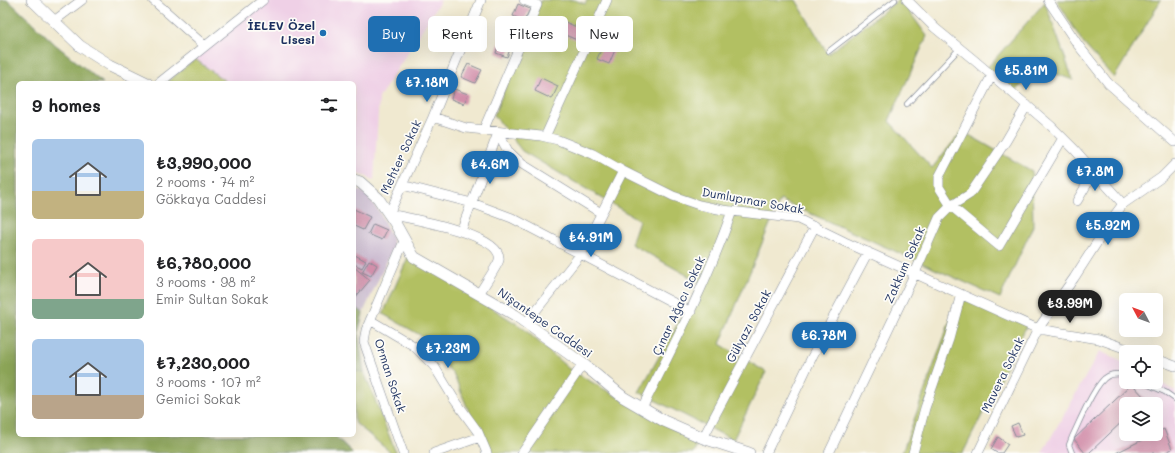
<!DOCTYPE html>
<meta charset="utf-8">
<style>
body{margin:0;font-family:Mali,sans-serif;background:#f2f2f2;color:#202124;height:100vh;display:flex;flex-direction:column;font-size:15px;white-space:nowrap}
*{box-sizing:border-box;margin:0}
p{font-size:13px;color:#757577}
.icon{flex:none;width:22px;height:22px;fill:none;stroke:currentColor;stroke-width:2;stroke-linecap:round;stroke-linejoin:round}
.map{position:relative;flex:1;overflow:hidden}
.sheet{position:absolute;left:16px;top:81px;width:340px;height:356px;display:flex;flex-direction:column;background:#fff;border-radius:6px;box-shadow:0 4px 16px #0002}
.sheet>*{flex:none}
.banner{position:absolute;left:368px;top:16px;width:380px;height:36px;display:flex;gap:8px}
.needle{width:26px;rotate:311deg}
.tools{position:absolute;left:1119px;top:293px;display:grid;gap:8px}
.tools a{display:grid;place-items:center;width:44px;height:44px;border-radius:6px;background:#fff;box-shadow:0 4px 16px #0002;font-size:20px}
.price{position:absolute;translate:-50% -34px;padding:0 9px;border-radius:14px;background:#1f6fb2;color:#fff;font-size:13px;line-height:26px;filter:drop-shadow(0 1px 2px #0008)}
.price::after{content:'';position:absolute;left:50%;top:24px;width:12px;height:9px;margin-left:-6px;background:inherit;clip-path:polygon(0 0,100% 0,50% 100%)}
.price.current{background:#222;color:#fff}
ul{padding:0;list-style:none}
li{display:flex;align-items:center;gap:12px;height:100px;padding:0 16px}
li span{display:grid;place-items:center;flex:none;width:112px;height:80px;border-radius:6px;color:#555}
li>.icon{margin-inline-start:auto}
span .icon{width:48px;height:48px;fill:#fffc;stroke-width:1}
li b{font-size:17px}
h2{display:flex;justify-content:space-between;align-items:center;height:48px;padding:0 16px;font-size:17px}
.tag{padding:0 14px;border-radius:6px;background:#fff;box-shadow:0 4px 16px #0002;font-size:14px;line-height:36px}
.tag.current{background:#1f6fb2;color:#fff}
.map>svg:first-child{display:block}
.built{fill:#efd0e6;fill-rule:evenodd}
.industrial{fill:#cdbed2}
.green{fill:#b2c062;stroke:#667860}
.forest{fill:#8da658;stroke:#546a5b}
.building{fill:#d28faa}
.lines{fill:none;stroke-linecap:round;stroke-linejoin:round}
.service-casing{stroke:#868c97;stroke-width:6}
.minor-casing{stroke:#868c97;stroke-width:10}
.tertiary-casing{stroke:#868c97;stroke-width:12}
.service{stroke:#fff;stroke-width:4.5}
.minor{stroke:#fff;stroke-width:9}
.tertiary{stroke:#fff;stroke-width:11}
.poi-dot{fill:#1f6fb2;stroke:#fdfcf7;stroke-width:1.5}
.labels{text-anchor:middle;stroke-width:3.5;stroke-linejoin:round;paint-order:stroke}
.poi-label{font-size:12px;font-weight:bold;fill:#1b2f5e;stroke:#fdfcf7;text-anchor:end}
.street-label{font-size:12px;fill:#1b2f5e;stroke:#fdfcf7}
</style>
<div class="map">
<svg width="1175" height="453" viewBox="0 0 1175 453">
<rect width="100%" height="100%" fill="#fdfcf7"/>
<filter id="ink" filterUnits="userSpaceOnUse"><feTurbulence type="fractalNoise" baseFrequency=".025" numOctaves="2"/><feDisplacementMap in="SourceGraphic" scale="8" xChannelSelector="R" yChannelSelector="G"/><feConvolveMatrix kernelMatrix="1 2 1 2 8 2 1 2 1" color-interpolation-filters="sRGB"/></filter>
<filter id="wash" filterUnits="userSpaceOnUse"><feTurbulence type="fractalNoise" baseFrequency=".012" numOctaves="4" result="noise"/><feDisplacementMap in="SourceGraphic" scale="16" xChannelSelector="R" yChannelSelector="G"/><feGaussianBlur stdDeviation="0.9" result="paint"/><feColorMatrix in="noise" values="0 0 0 0 0 0 0 0 0 0 0 0 0 0 0 0 0 1.4 0 .05"/><feComposite in="paint" operator="in"/></filter>
<g filter="url(#wash)">
<rect width="100%" height="100%" fill="#f0e9d0"/>
<path class="built" d="M264,0H441L379,98L374,180L354,171V83H226L195,59Z
M1100,351L1126,364V382H1156V380L1175,391V453H1042ZM1126,404H1156V434H1126Z"/>
<path class="industrial" d="M354,188L363,192L372,202L380,213L392,238L393,244V248L363,313L354,306Z"/>
<path class="green" d="M541,0H575L585,4L587,0H796L828,54L898,0H901L927,36L889,121L932,168L962,131L1032,171L1033,226L1000,298L780,200L720,344L766,372L733,440L639,392L701,283L631,244L639,220L522,151L494,115Z
M1057,0H1161L1114,78L1083,43Z
M1045,2L1073,80L1039,68L1012,94L986,69Z
M195,59L225,81L226,83H173L168,81Z
M409,255L523,328L569,369L698,443L693,453H486L454,375L420,335L383,314Z
M959,296L1027,325L963,453H902Z
M354,371L364,372L396,453H391L354,422Z"/>
<path class="forest" d="M0,0H8L56,45L103,83H18V435H334L353,453H0Z
M354,306L363,313L358,333L364,372L354,371Z"/>
<g id="blocks">
<path class="building" d="M518,4L530,9L524,21L513,16Z
M563,21L581,29L577,40L558,32Z
M504,27L518,32L514,43L500,38Z
M499,43L511,47L507,57L496,53Z
M603,45L615,50L609,64L597,59Z
M468,64L482,70L475,83L461,77Z
M541,78L558,86L552,99L535,91Z
M454,89L468,94L464,104L451,99Z
M354,209L370,217L363,230L354,226Z
M373,224L387,230L382,240L368,234Z
M355,255L366,261L362,268L354,264Z
M369,260L377,265L371,276L362,272Z
M354,267L370,280L354,299Z
M1132,384L1146,399L1141,404H1126V418L1089,453H1085L1074,439Z
M1018,423L1023,435L1016,437L1011,426Z
M1164,429L1172,449L1164,453H1116L1154,434H1156V433Z
M998,437L1008,444L1002,453H997L991,449Z"/>
</g>
</g>
<g filter="url(#ink)">
<use href="#blocks" fill-opacity="0" stroke="#868c97" stroke-width="1"/>
<g class="lines">
<g class="service-casing">
<path id="service" d="M829,51L895,0
M907,104L960,48
M1142,382L1165,392L1175,399
M1072,453L1069,445L1072,437C1079,423 1095,382 1108,376C1114,373 1120,374 1126,375"/>
</g>
<g class="minor-casing">
<path id="minor" d="M153,0L205,46
M907,0L935,28L974,60L1051,126L1075,150L1123,204
M1048,0L1078,45L1108,83L1175,142
M54,21L82,0
M992,75L939,177V187L951,206L999,246L1063,138
M159,83L263,0
M433,117L466,128L541,136L558,140L593,154L623,171L673,196L699,205L723,210L798,219L845,242L1038,329L1099,339L1135,352
M483,131L537,5L524,0
M498,133L508,151L522,164L601,213
M545,137L607,0
M402,185L472,203L512,218L691,312
M1077,201L1094,172
M461,231L498,133
M479,294C483,287 498,265 499,260C504,234 407,218 389,214L433,117L481,0
M370,320L414,346L434,366L454,399L478,432L487,453
M526,323L580,255L623,171
M1156,359L1175,366
M642,408C675,343 708,280 732,211
M703,438L815,226
M403,453L364,342L366,330L404,241
M434,453L480,437
M522,453L583,364
M766,453L812,357L868,252
M829,453L915,273L939,218L951,206L970,194L1006,141L1027,105
M913,453L925,408L949,339L961,294
M978,453L1038,329L1074,278L1114,216L1123,204L1162,177L1175,164"/>
</g>
<g class="tertiary-casing">
<path id="tertiary" d="M32,0L80,46L110,65L147,83
M354,180L360,182L378,198L395,223L414,257L515,315L583,364L623,397L664,421L703,438L749,453"/>
</g>
<use href="#service" class="service"/>
<use href="#minor" class="minor"/>
<use href="#tertiary" class="tertiary"/>
</g>
</g>
<circle class="poi-dot" cx="323" cy="33" r="4"/>
<g class="labels">
<g class="poi-label">
<text x="315" y="30">İELEV Özel<tspan x="315" dy="14">Lisesi</tspan></text>
</g>
<g class="street-label">
<text transform="translate(401 157) rotate(-65)" y="4">Mehter Sokak</text>
<text transform="translate(753 201) rotate(10)" y="4">Dumlupınar Sokak</text>
<text transform="translate(905 265) rotate(-66)" y="4">Zakkum Sokak</text>
<text transform="translate(679 306) rotate(-65)" y="4">Çınar Ağacı Sokak</text>
<text transform="translate(545 323) rotate(35)" y="4">Nişantepe Caddesi</text>
<text transform="translate(749 326) rotate(-62)" y="4">Gülyazı Sokak</text>
<text transform="translate(1003 375) rotate(-64)" y="4">Mavera Sokak</text>
<text transform="translate(390 376) rotate(72)" y="4">Orman Sokak</text>
</g>
</g>
</svg>
<div class="tools">
<a><svg class="needle" viewBox="-14 -14 28 28"><path d="M0-13l5 13h-10z" fill="#e53935"/><path d="M0 13l5-13h-10z" fill="#757577"/></svg></a>
<a><svg class="icon" aria-label="locate" viewBox="0 0 24 24"><circle cx="12" cy="12" r="6"/><path d="M12 2v4M12 18v4M2 12h4M18 12h4"/></svg></a>
<a><svg class="icon" aria-label="layers" viewBox="0 0 24 24"><path d="M12 4l9 5-9 5-9-5zM3 14l9 5 9-5"/></svg></a>
</div>
<b class="price" style="left:1026px;top:91px">₺5.81M</b>
<b class="price" style="left:427px;top:103px">₺7.18M</b>
<b class="price" style="left:490px;top:185px">₺4.6M</b>
<b class="price" style="left:1095px;top:192px">₺7.8M</b>
<b class="price" style="left:1108px;top:246px">₺5.92M</b>
<b class="price" style="left:591px;top:258px">₺4.91M</b>
<b class="price current" style="left:1070px;top:324px">₺3.99M</b>
<b class="price" style="left:824px;top:356px">₺6.78M</b>
<b class="price" style="left:448px;top:369px">₺7.23M</b>
<div class="banner">
<a class="tag current">Buy</a>
<a class="tag">Rent</a>
<a class="tag">Filters</a>
<a class="tag">New</a>
</div>
<section class="sheet">
<h2>9 homes<svg class="icon" aria-label="filters" viewBox="0 0 24 24"><path d="M4 7h16M4 17h16"/><circle cx="9" cy="7" r="2"/><circle cx="15" cy="17" r="2"/></svg></h2>
<ul>
<li><span style="background:linear-gradient(#a9c7e8 65%,#c2b280 0)"><svg class="icon" aria-label="home" viewBox="0 0 24 24"><path d="M3 11l9-7 9 7M6 9v11h12V9"/></svg></span><div><b>₺3,990,000</b><p>2 rooms · 74 m²</p><p>Gökkaya Caddesi</p></div></li>
<li><span style="background:linear-gradient(#f6c9c9 75%,#7fa58c 0)"><svg class="icon" aria-label="home" viewBox="0 0 24 24"><path d="M3 11l9-7 9 7M6 9v11h12V9"/></svg></span><div><b>₺6,780,000</b><p>3 rooms · 98 m²</p><p>Emir Sultan Sokak</p></div></li>
<li><span style="background:linear-gradient(#a9c7e8 70%,#b9a48a 0)"><svg class="icon" aria-label="home" viewBox="0 0 24 24"><path d="M3 11l9-7 9 7M6 9v11h12V9"/></svg></span><div><b>₺7,230,000</b><p>3 rooms · 107 m²</p><p>Gemici Sokak</p></div></li>
</ul>
</section>
</div>
